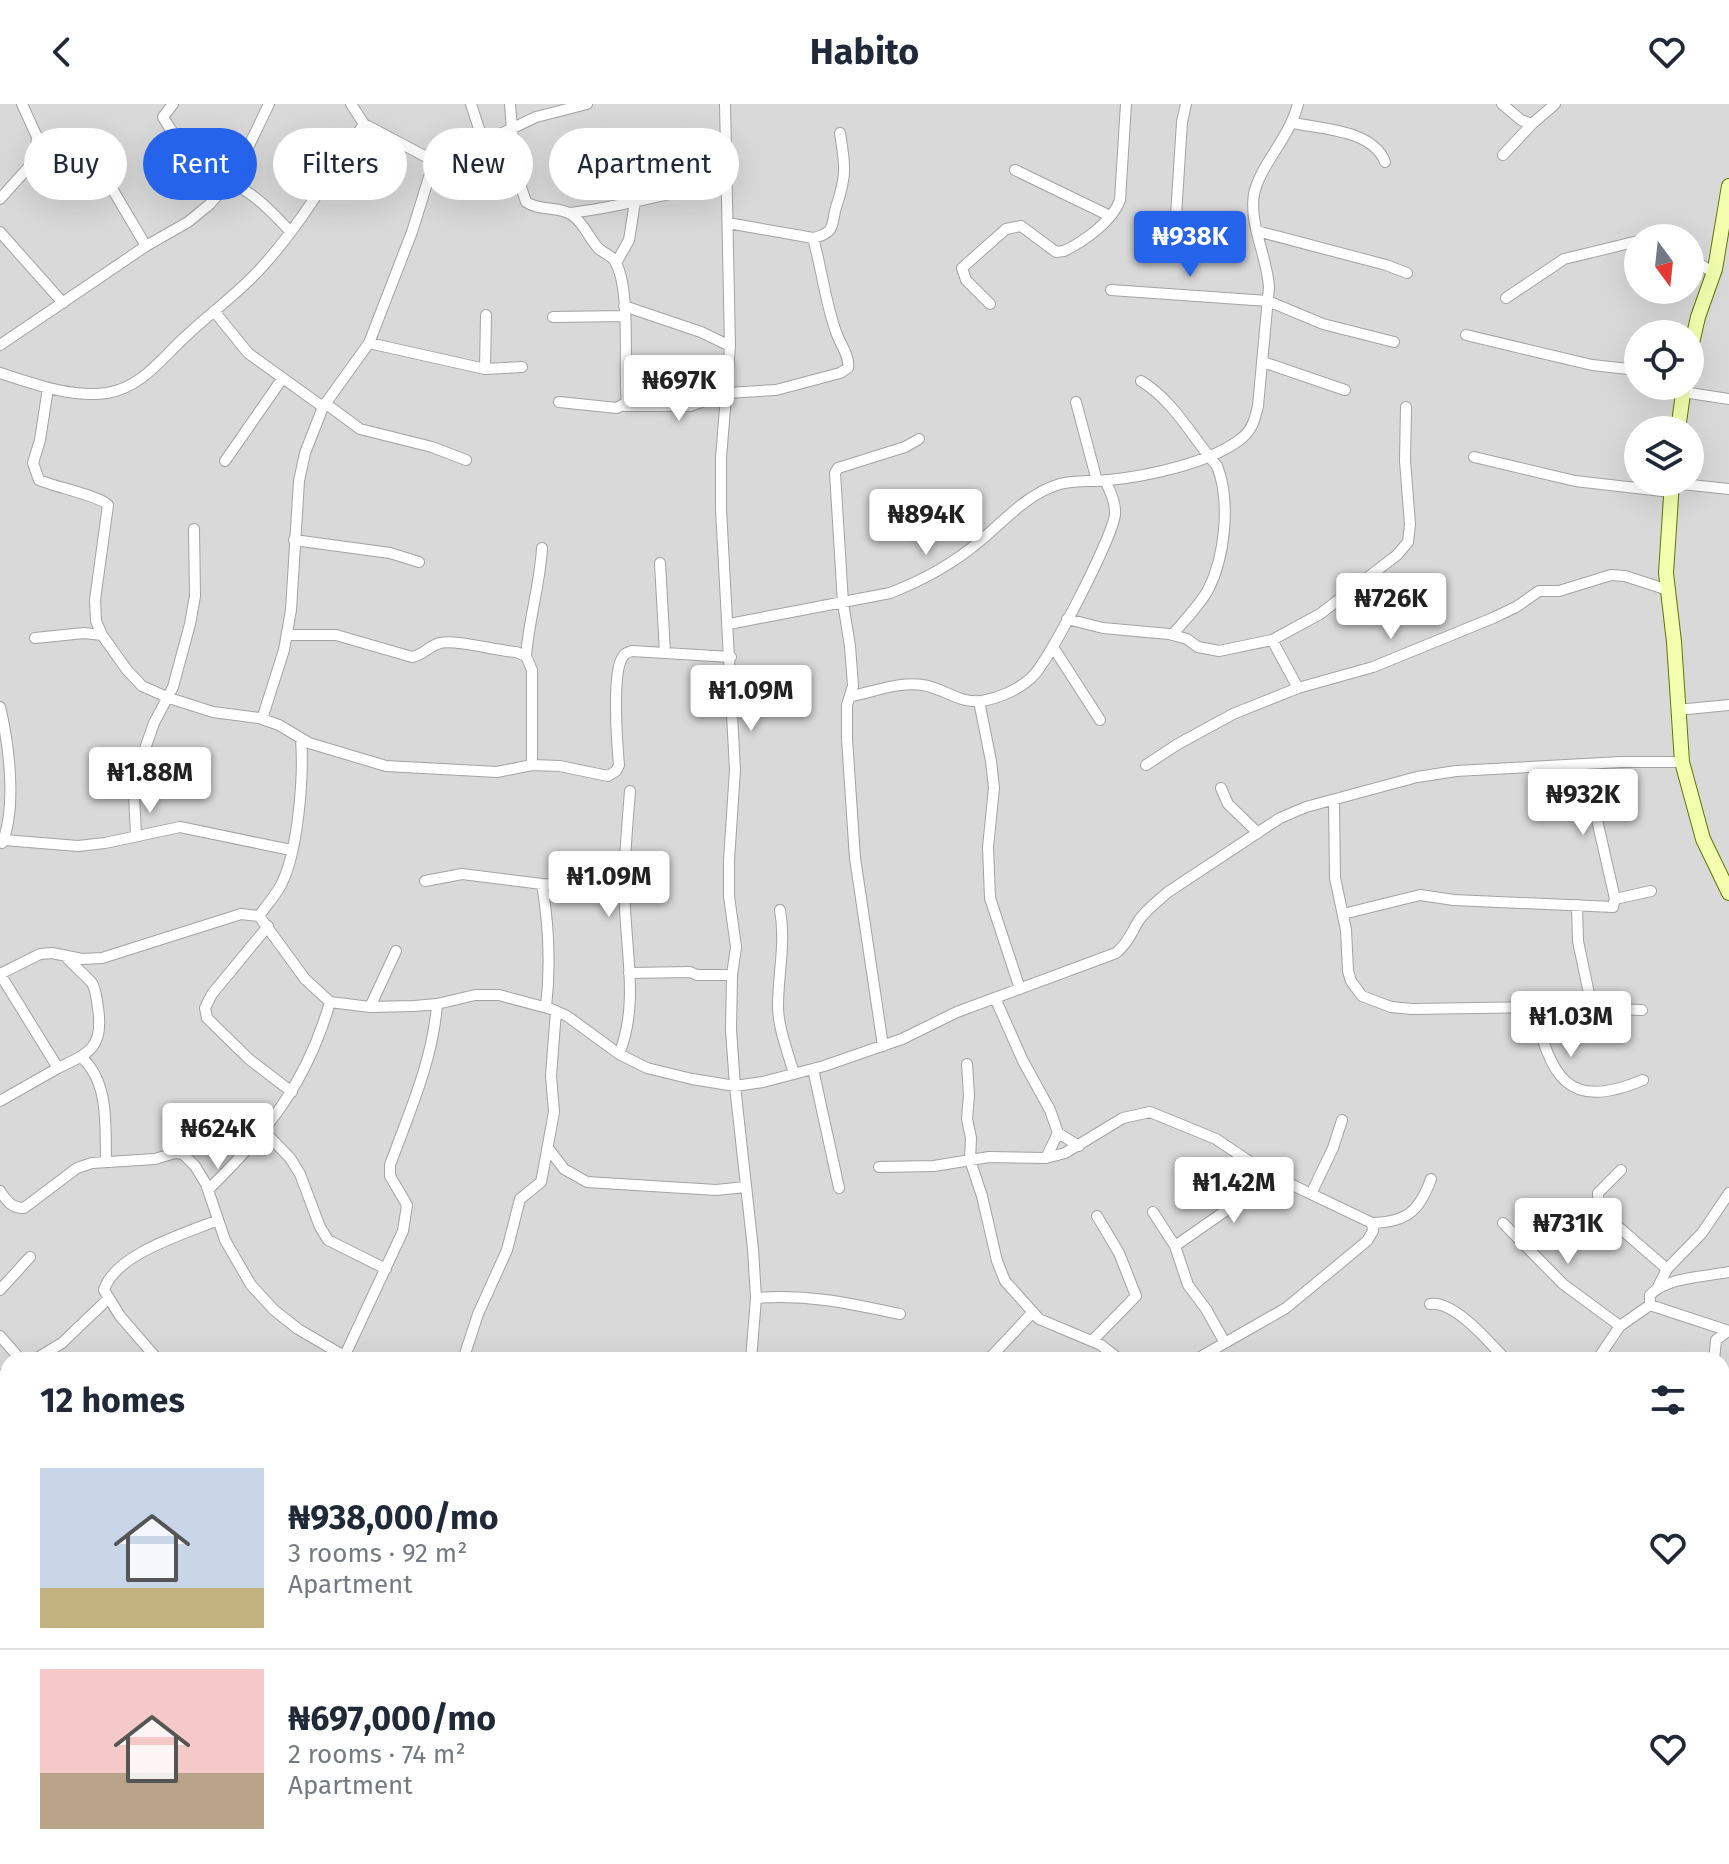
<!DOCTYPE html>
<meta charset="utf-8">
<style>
body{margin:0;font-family:"Fira Sans",sans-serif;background:#f6f6f7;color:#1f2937;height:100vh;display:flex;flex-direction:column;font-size:30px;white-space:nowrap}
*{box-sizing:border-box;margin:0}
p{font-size:26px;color:#747a83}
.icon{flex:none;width:44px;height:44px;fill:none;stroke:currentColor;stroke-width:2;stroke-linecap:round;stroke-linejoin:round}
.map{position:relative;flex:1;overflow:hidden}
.drawer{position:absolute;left:0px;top:1248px;width:1730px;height:512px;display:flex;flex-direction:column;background:#fff;border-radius:24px 24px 0 0;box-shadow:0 8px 32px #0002}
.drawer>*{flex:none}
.banner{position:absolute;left:24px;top:24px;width:800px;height:72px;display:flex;gap:16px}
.needle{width:52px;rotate:165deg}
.controls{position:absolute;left:1624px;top:120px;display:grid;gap:16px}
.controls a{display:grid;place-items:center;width:80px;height:80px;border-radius:50%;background:#fff;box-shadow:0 8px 32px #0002;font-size:40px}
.price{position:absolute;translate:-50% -68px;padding:0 18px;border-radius:8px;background:#fff;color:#222;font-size:26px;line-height:52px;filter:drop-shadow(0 2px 4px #0008)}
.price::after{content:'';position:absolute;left:50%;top:48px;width:24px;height:18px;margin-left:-12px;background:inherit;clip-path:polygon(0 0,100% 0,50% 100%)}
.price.on{background:#2563eb;color:#fff}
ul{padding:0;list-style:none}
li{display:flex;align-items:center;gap:24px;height:200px;padding:0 40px}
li+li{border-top:2px solid #e0e1e3}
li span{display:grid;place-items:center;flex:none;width:224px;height:160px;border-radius:0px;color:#555}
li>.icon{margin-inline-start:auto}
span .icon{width:96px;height:96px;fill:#fffc;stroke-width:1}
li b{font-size:34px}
h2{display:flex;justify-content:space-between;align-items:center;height:96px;padding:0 40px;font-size:34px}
.chip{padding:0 28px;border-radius:36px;background:#fff;box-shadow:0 8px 32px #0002;font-size:28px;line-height:72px}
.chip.on{background:#2563eb;color:#fff}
header{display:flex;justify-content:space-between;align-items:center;height:104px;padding:0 40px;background:#fff;font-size:36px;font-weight:700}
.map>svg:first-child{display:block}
.residential{fill:#dad9d9;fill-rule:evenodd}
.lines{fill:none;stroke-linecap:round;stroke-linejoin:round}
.street-casing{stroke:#a3a3a3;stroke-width:12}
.secondary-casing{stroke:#5e7600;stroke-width:16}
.street{stroke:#fff;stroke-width:10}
.secondary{stroke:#f3ffae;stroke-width:14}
</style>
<header><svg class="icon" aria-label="back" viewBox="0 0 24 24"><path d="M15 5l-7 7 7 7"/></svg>Habito<svg class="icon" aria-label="heart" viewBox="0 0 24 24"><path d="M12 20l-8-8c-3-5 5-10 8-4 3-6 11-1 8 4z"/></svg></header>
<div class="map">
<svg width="1729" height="1760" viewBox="0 0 1729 1760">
<rect width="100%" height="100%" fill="#eeebe0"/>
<path class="residential" d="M0,0H1729V1760H0ZM1638,134H1690V186H1638ZM1638,230H1690V282H1638ZM1638,326H1690V378H1638ZM8,1256H1722V1752H8Z"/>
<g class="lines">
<g class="street-casing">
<path id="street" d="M22,0L37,33L35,57
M173,0L163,13C186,55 216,65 253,92C267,102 278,115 290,127
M351,0L364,20L434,57L458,50L536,13L587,0
M471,0L483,37
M510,0L515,64L526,98C539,107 559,102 572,111C585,120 589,135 599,145C604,149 610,151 614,156C632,181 623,266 627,298L617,304L559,298
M725,0L730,242L721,354V405L735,666L729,756V792L736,843L732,871L731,926L735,982L753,1145L756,1194L751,1256
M1502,0L1521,16L1532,20L1555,0
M1293,19C1322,25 1373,26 1385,58
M37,33L60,38L104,71L146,142
M1503,51L1532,20
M1015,66L1110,112
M0,95L52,37
M569,109C622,104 673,86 726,80
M1176,112L1182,18L1186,0
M728,119L813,134C838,128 830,120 837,100C847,70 845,61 840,29
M1257,127L1386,161L1407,169
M0,128L63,199
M1690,154L1714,169
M616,159L629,136L635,98
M1111,186L1268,197L1323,220L1394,238
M1506,194L1564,155L1638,137
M990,200L966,176L962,164L1006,125L1021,122L1056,148L1064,147C1083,138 1113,117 1120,96L1126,0
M624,202L701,228L730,242
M214,207L248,249L323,303
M486,211L485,265L522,263
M553,213L624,212
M1466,231L1592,261L1638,266
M369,239L485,265
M0,241L146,142L188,118L210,100L230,76L242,56L269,0
M1263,258L1345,286
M0,269C34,280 71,294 107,289C142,283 161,255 185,233C210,209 239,189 262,163C301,120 331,68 364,20
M1141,277C1174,297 1192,333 1217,362C1231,397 1225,453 1208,486C1199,502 1184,517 1172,531
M48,284L40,336L33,359L39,376C55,383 100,392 108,401L95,496L96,517L102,531L127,566L142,582L169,594L213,608L259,614L279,621L309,639L386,662L497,668L532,661L560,662L608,672L616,667L619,661C617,639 612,571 622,554C625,549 626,549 632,547L731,553
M1683,288L1729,295
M1076,298L1097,377
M325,299L360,325L432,343L466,356
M624,302H690L727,289L776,286L840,269L848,264C850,252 840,240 836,228C825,197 822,166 813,134
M1474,353L1575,377L1671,388
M225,357L282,275
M1672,379L1729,385
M294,436L390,449L419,458
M660,459L665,549
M1067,515L1103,524L1169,530L1187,535L1198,543L1219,547L1272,536L1320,510L1397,451L1408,438L1410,420L1405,357L1406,303
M729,520L890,489C921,477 954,459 980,437C1004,417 1028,389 1060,380C1075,376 1093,378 1109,376C1148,372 1211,359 1242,334C1253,325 1255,314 1258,302L1269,183C1267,152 1249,121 1254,90C1260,61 1289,35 1298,0
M287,531H336L412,553C424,551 430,541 440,539C455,535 498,547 516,548L526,552L532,566V661
M35,534L84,529L102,531
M1272,536L1298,584
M1053,543L1100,616
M526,552C529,515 540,480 542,444
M851,592C873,588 901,577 923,581C943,584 960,600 982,597C999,594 1018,586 1031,574C1049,558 1111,436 1115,411C1116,399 1110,387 1105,376
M979,597L991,657L994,684L988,743L990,794L1020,885
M0,603C9,640 17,704 2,739
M1677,606L1729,601
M262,615L284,546L291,506L299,377L305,349L323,303L369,239L412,128L434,57
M1146,661L1178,640L1233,610L1298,584L1373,563L1493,514L1516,503L1539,487H1559L1611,471L1625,472L1668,486
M1221,684L1228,700L1258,729
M1334,696L1335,774L1346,826L1348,867L1351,877L1362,892L1391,903L1412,905L1538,903L1642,906
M136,731L133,671L141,656L154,619L173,583L190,520L195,492L194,425
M4,736L78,742L105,739L180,723L291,746
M425,777L462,770L542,780L625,782
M542,780C549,822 551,860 546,903
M1615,795L1651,787
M1577,801L1578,837L1592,904
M780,806C786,839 778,869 778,902C778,924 788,948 794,970
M1343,810L1420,791L1454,796L1613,803L1615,795L1597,716L1589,660
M259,812C266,802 275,792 281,781C298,748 304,673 301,635
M268,822L212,890L205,904L207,914L250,956L292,988
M629,869L690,868L697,871H732
M0,870L40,850L52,849L82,855L102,854L241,810L259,812L305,875L330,898L370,903L414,902L437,900L475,891H499L551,905L567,912L619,950L647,964L692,975L735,982L763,978L824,962L902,935L957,908L1116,849C1128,839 1131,829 1139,816C1147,805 1158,797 1168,788L1280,714L1306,703L1417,673L1456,667L1621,658H1682
M995,894L1023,957L1050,1006L1058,1029L1079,1042
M370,903L396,847
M1533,903C1552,972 1565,1008 1643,976
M883,942L855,754L847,635V601L853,582L850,542L843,499L835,369L838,364L905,343L919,335
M619,950C638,904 627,852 625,804C623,765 627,726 630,687
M81,953C110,978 105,1024 106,1058
M967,960L969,991L967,1015L971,1034L970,1056L982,1092L997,1157L1005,1177L1039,1215L1101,1241L1120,1256
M58,964C90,949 104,943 98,904C97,896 96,886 92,879C84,870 73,861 65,852
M813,965L839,1084
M0,997L58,964L0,870
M263,1026L290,1054L300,1070L320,1123L328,1136L386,1165
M548,1044L564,1065L587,1078L716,1086L746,1083
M1046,1054L1058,1029
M879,1063L934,1062L989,1053L1046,1054L1065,1049L1123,1014L1150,1008L1216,1035L1265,1068L1372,1119L1373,1127L1367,1137L1286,1204L1195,1256
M1621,1066L1598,1089L1599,1106L1667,1165
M208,1086C267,1028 307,979 330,898
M0,1087C7,1097 11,1104 24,1104L77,1064L92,1059L155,1055L175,1049L183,1050L195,1062L206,1080L225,1136L251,1181L274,1206L298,1225L351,1256
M1311,1090L1333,1044L1342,1016
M1153,1108L1175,1142L1188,1181L1206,1205L1225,1239
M1372,1119C1406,1118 1419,1108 1431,1075
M1503,1119L1563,1180L1620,1222
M1175,1142L1274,1073
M1658,1183L1667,1165L1702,1129L1729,1089
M0,1186L30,1153
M756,1194C809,1190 848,1199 900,1210
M1430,1200C1454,1196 1489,1238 1506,1256
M1650,1201V1191C1667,1173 1704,1173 1729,1168
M0,1232L21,1256
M1092,1237L1136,1192L1119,1149L1097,1112
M345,1251L403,1127L407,1101L390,1072V1061C409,1009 433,956 437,900
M34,1256L62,1239L109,1194
M158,1256L120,1212L104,1186C115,1150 184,1130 218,1116
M463,1256L478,1210L507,1146L520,1095L541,1078L543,1068L554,1008L551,972L556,907
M988,1256L1033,1208
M1597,1256L1620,1222L1650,1201L1729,1227
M1714,1256L1716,1236L1728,1227
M0,1272L8,1268
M0,1370L8,1374
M0,1461L8,1456
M1722,1525L1729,1528
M0,1628L8,1619
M1722,1712L1728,1704L1729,1687
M483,1752L486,1760
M608,1752L609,1760
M708,1752L715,1760
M939,1752L957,1760
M1309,1752L1310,1760
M1464,1752L1466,1760
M54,1760L62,1752
M262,1760L278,1752
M771,1760L772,1752
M916,1760L927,1752
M1130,1760L1131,1752
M1236,1760V1759
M1519,1760L1526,1752"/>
</g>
<g class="secondary-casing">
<path id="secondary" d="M1690,248L1698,213L1715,165L1729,82
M1678,326L1684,282
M1672,378L1666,469L1674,538L1682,658L1703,735L1729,789"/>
</g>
<use href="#street" class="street"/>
<use href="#secondary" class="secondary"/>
</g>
</svg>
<div class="controls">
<a><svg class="needle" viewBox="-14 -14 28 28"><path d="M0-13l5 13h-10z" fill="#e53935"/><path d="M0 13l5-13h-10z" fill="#747a83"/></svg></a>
<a><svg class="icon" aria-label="locate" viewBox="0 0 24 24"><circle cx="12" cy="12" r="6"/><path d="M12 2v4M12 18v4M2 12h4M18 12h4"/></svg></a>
<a><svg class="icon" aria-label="layers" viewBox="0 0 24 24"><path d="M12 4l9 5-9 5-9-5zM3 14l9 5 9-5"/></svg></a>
</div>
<b class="price on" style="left:1190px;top:175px">₦938K</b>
<b class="price" style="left:679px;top:319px">₦697K</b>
<b class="price" style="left:926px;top:453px">₦894K</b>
<b class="price" style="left:1391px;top:537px">₦726K</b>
<b class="price" style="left:751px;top:629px">₦1.09M</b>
<b class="price" style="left:150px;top:711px">₦1.88M</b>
<b class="price" style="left:1583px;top:733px">₦932K</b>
<b class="price" style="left:609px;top:815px">₦1.09M</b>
<b class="price" style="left:1571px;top:955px">₦1.03M</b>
<b class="price" style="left:218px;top:1067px">₦624K</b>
<b class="price" style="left:1234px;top:1121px">₦1.42M</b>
<b class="price" style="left:1568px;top:1162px">₦731K</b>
<div class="banner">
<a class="chip">Buy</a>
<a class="chip on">Rent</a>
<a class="chip">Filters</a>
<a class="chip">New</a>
<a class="chip">Apartment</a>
</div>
<section class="drawer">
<h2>12 homes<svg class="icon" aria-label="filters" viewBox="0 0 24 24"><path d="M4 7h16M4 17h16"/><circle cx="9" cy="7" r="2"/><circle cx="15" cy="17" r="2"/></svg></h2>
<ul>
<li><span style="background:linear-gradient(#c9d6e8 75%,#c2b280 0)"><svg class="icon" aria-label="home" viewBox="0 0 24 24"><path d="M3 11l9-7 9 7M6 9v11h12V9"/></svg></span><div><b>₦938,000/mo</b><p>3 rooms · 92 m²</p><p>Apartment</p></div><svg class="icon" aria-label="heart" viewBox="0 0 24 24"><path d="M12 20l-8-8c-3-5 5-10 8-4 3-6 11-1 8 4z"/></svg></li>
<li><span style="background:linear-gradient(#f6c9c9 65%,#b9a48a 0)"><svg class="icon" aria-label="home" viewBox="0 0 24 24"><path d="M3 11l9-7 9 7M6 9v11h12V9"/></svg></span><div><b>₦697,000/mo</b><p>2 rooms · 74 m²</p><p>Apartment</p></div><svg class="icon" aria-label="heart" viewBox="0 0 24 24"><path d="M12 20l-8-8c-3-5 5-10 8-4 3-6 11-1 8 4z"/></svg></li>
</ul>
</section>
</div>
